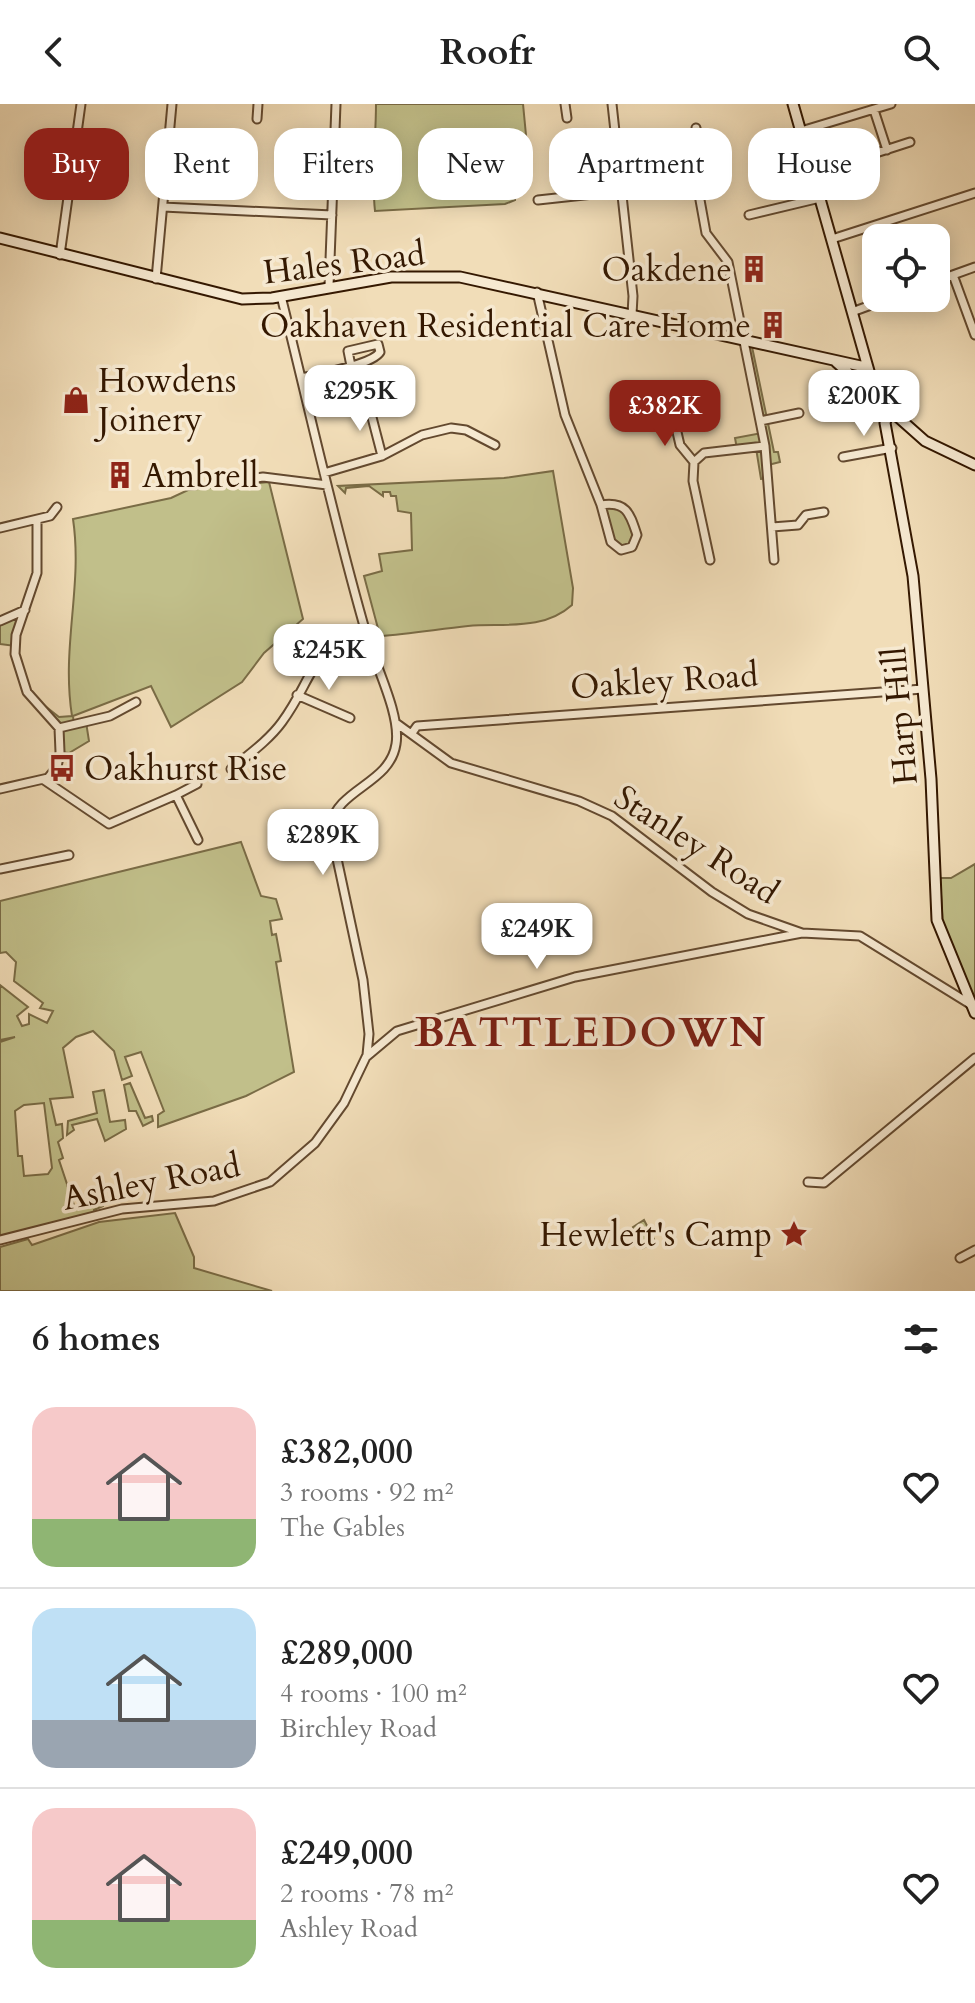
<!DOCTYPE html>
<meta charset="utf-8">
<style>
body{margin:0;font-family:Cardo,serif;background:#f2f2f2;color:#222;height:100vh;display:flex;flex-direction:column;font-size:30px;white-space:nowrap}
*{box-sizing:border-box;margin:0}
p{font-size:26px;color:#767676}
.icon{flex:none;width:44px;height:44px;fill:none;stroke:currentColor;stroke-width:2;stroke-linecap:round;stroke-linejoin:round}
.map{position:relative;height:1187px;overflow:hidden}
.sheet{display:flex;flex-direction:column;background:#fff;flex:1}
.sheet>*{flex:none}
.top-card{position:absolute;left:24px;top:24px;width:928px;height:72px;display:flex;gap:16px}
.buttons{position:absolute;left:862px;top:120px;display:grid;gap:16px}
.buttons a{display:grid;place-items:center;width:88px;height:88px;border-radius:16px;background:#fff;box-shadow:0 4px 20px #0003;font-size:40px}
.price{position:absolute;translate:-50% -68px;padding:0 18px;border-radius:16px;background:#fff;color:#222;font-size:26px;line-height:52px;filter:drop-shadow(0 2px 4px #0008)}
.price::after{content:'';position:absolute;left:50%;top:48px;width:24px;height:18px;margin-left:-12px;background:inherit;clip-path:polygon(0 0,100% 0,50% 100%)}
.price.selected{background:#8f2418;color:#fff}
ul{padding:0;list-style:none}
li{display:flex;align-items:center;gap:24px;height:200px;padding:0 32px}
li+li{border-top:2px solid #e0e0e0}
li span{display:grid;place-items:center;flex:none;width:224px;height:160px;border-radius:24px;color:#555}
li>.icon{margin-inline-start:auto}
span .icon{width:96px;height:96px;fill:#fffc;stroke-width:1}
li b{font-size:34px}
h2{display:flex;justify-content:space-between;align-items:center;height:96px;padding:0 32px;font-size:34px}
.pill{padding:0 28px;border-radius:24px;background:#fff;box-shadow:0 4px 20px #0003;font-size:28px;line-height:72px}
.pill.selected{background:#8f2418;color:#fff}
header{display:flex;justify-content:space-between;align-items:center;height:104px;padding:0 32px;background:#fff;font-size:36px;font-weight:800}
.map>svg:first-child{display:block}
.green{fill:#c1bf8a;stroke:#7a6c46;stroke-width:2;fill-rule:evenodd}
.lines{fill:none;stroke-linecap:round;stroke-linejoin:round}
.street-casing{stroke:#63492f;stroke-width:11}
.secondary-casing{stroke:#341801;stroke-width:13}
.street{stroke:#f6e9d1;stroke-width:7}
.secondary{stroke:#f6e9d1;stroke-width:9}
.labels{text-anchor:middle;stroke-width:7;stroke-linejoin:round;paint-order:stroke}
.street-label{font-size:34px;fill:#341801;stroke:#f6e9d1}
.poi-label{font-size:34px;fill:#341801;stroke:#f6e9d1;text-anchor:end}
.district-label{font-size:42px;font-weight:bold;letter-spacing:2px;fill:#7a1f14;stroke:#f6e9d1}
</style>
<header><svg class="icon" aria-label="back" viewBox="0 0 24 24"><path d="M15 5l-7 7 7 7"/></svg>Roofr<svg class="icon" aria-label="search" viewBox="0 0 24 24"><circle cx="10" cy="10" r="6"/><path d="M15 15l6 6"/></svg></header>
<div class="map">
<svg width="975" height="1187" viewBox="0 0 975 1187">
<rect width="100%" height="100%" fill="#f1ddb8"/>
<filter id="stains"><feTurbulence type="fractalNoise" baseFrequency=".0025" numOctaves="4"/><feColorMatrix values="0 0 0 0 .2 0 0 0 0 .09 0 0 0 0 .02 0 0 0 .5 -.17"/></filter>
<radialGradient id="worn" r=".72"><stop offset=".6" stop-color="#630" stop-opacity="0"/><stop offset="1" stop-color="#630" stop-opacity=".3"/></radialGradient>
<path class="green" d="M376,0H523L528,52L513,53L515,96L505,100L375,107C371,71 376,36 376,0Z
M743,237L751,238L774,348H778L780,358L768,361L769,374L761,375L756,344L737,345L735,334L762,329Z
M553,367L573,484L572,501C543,527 504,519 468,522C439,525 409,530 380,532L364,472L382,467L379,450L412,446L411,409L398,407L396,392H391L390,388H383V392L369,382L346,384L345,389L338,382L504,374Z
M269,378L303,515L264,549L242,578L171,623L151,582L73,612L74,621L86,618L89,637L69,649L60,648L61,631L40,605L45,602L59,613L72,612C61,543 83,482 73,415L171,394L188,386Z
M619,400L637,431L627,445L613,441L601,401Z
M25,506L15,542L0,540V517Z
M241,738L261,792L276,795L282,815L270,817L272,831L276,830L281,857L276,858L294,968L246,992L158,1023V1011L164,1007L141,948L125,953L132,972L122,976L114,947L93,927L76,933L63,944L73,993L50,995L56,1021L62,1020L63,1034L58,1038L63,1054L59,1056L75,1104L103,1099V1102L94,1106V1110L0,1135V938L15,933L0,936V881L28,903L17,912L22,922L29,920V910L47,919L53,907L40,904L43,899L14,877L16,858L6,848L0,849V797ZM44,999L52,1064L48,1070L24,1072L22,1052H18L15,1007L24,1001Z
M975,760V898L943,824L940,774H951Z
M130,979L145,1014L152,1012L153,1017L143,1022L136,1007H129L124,981Z
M104,986L110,1018L125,1016L126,1025L105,1037L97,1015L72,1021L74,1026L67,1031L68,1017L97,1009L93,988Z
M175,1109L194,1153V1164L272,1187H0V1143L28,1135L32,1141L99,1118Z
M644,1116L655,1137L643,1144L633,1123Z"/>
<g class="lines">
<g class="street-casing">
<path id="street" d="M565,0L567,14
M612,0L633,192L632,211
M874,6L887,46
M257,15L258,0
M696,24L700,48L698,85L706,129L728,158L765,342L774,456
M801,27L891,0
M879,48L910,38
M538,96L621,87
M163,103L332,111
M749,111L820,94
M832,135L975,89
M60,151L81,0
M953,171L975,231
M156,175L172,0
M936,177L975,163
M329,182L336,0
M537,188L565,311L601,401L611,438L621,446L632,443L637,431C630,410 627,397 601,401
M281,192C309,304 334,418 366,529C374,559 401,610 396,640C390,680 338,684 330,722L363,876L369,930L367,951
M852,208L890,194
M301,274C319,270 372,261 380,248L378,240L348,247L351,262
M368,298L382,352
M673,311L680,341L694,358
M760,317L799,309
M843,353L892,344
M324,369L382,352L422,331L451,324L466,326L495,341
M243,376L263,373L327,381
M772,423L798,421L806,411L824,408
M0,424L50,412L57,403
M710,456L693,377L694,358L704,349L765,342
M0,517L25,506
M297,591L350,614
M396,619L451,659L579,697L612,712L712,788L748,810L802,829L860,832L970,900
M59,624L110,612L136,598
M412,629L417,622L923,585
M231,665C248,651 269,636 282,618C316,571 303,554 366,531
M44,676L109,720L176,691L198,736
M0,685L48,674L57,663L60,648L59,624L27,588L15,550L16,531L37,469V416
M176,691L197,680
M0,765L69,751
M808,1078L824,1079L975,954
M0,1136L122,1105L214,1097L270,1078L315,1039L344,999L366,953L397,927L575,873L802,829
M960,1154L975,1146"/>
</g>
<g class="secondary-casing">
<path id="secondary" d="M793,0L869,267
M0,134L242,195L272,194L391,173H460L865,263L888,298L889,306
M836,258L925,337L975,361
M889,306L885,319L913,472L931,675L937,816L975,909"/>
</g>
<use href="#street" class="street"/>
<use href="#secondary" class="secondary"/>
</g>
<defs>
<g id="building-bare" transform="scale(2.16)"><path d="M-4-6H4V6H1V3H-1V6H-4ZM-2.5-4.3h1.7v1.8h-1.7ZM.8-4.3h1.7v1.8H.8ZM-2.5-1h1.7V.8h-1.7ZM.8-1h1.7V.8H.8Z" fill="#8f2418" stroke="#f6e9d1" stroke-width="2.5" paint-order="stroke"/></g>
<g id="shop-bare" transform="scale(2.16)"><path d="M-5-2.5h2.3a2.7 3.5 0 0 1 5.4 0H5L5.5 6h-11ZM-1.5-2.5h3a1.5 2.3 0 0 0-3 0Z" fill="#8f2418" stroke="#f6e9d1" stroke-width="2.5" paint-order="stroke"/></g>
<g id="bus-bare" transform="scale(2.16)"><path d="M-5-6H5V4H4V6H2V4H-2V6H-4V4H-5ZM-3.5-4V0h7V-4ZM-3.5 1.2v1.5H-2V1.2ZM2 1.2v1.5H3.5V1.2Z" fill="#8f2418" stroke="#f6e9d1" stroke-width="2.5" paint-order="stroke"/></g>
<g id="sight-bare" transform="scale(2.16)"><path d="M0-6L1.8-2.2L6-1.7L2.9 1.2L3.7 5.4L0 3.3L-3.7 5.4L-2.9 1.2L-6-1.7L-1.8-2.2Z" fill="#8f2418" stroke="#f6e9d1" stroke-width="2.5" paint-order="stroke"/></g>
</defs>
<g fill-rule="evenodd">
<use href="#building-bare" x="754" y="165"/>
<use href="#building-bare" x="773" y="221"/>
<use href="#shop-bare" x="76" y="296"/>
<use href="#building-bare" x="120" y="371"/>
<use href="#bus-bare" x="62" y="664"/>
<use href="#sight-bare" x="794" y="1130"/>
</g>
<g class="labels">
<g class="street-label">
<text transform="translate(344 158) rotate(-7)" y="12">Hales Road</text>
<text transform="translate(664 576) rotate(-4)" y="12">Oakley Road</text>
<text transform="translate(899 612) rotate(-95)" y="12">Harp Hill</text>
<text transform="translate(697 740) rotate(33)" y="12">Stanley Road</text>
<text transform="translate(151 1077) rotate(-11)" y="12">Ashley Road</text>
</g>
<g class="poi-label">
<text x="732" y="177">Oakdene</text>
<text x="751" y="233">Oakhaven Residential Care Home</text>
<text x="98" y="288" text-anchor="start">Howdens<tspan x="98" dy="39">Joinery</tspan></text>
<text x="142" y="383" text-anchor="start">Ambrell</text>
<text x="84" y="676" text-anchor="start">Oakhurst Rise</text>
<text x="772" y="1142">Hewlett's Camp</text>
</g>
<g class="district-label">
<text x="591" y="942">BATTLEDOWN</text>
</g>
</g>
<rect width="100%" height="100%" filter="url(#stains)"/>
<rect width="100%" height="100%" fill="url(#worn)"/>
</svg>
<div class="buttons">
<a><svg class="icon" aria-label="locate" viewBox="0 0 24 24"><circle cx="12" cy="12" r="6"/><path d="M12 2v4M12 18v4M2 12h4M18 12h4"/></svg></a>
</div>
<b class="price" style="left:360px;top:329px">£295K</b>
<b class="price" style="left:864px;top:334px">£200K</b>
<b class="price selected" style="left:665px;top:344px">£382K</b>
<b class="price" style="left:329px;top:588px">£245K</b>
<b class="price" style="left:323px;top:773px">£289K</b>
<b class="price" style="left:537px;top:867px">£249K</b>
<div class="top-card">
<a class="pill selected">Buy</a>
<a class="pill">Rent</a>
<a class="pill">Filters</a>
<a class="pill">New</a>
<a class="pill">Apartment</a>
<a class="pill">House</a>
</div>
</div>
<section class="sheet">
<h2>6 homes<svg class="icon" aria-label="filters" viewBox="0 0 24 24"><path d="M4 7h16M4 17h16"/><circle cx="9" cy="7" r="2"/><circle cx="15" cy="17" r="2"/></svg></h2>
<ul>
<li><span style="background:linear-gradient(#f6c9c9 70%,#8fb573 0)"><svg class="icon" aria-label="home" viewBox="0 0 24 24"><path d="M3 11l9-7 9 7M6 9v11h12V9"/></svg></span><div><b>£382,000</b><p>3 rooms · 92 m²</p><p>The Gables</p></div><svg class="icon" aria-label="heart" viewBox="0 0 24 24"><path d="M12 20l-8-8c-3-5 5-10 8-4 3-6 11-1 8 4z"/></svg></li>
<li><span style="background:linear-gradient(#bfe0f5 70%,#9aa5b1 0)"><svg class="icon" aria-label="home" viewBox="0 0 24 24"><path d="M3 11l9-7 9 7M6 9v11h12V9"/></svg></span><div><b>£289,000</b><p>4 rooms · 100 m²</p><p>Birchley Road</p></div><svg class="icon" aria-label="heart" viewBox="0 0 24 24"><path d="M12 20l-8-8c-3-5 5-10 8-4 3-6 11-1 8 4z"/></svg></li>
<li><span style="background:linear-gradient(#f6c9c9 70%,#8fb573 0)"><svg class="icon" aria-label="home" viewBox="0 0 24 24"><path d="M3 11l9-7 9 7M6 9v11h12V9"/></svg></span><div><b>£249,000</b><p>2 rooms · 78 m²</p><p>Ashley Road</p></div><svg class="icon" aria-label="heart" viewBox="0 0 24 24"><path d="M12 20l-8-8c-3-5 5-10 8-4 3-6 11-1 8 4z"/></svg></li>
</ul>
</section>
